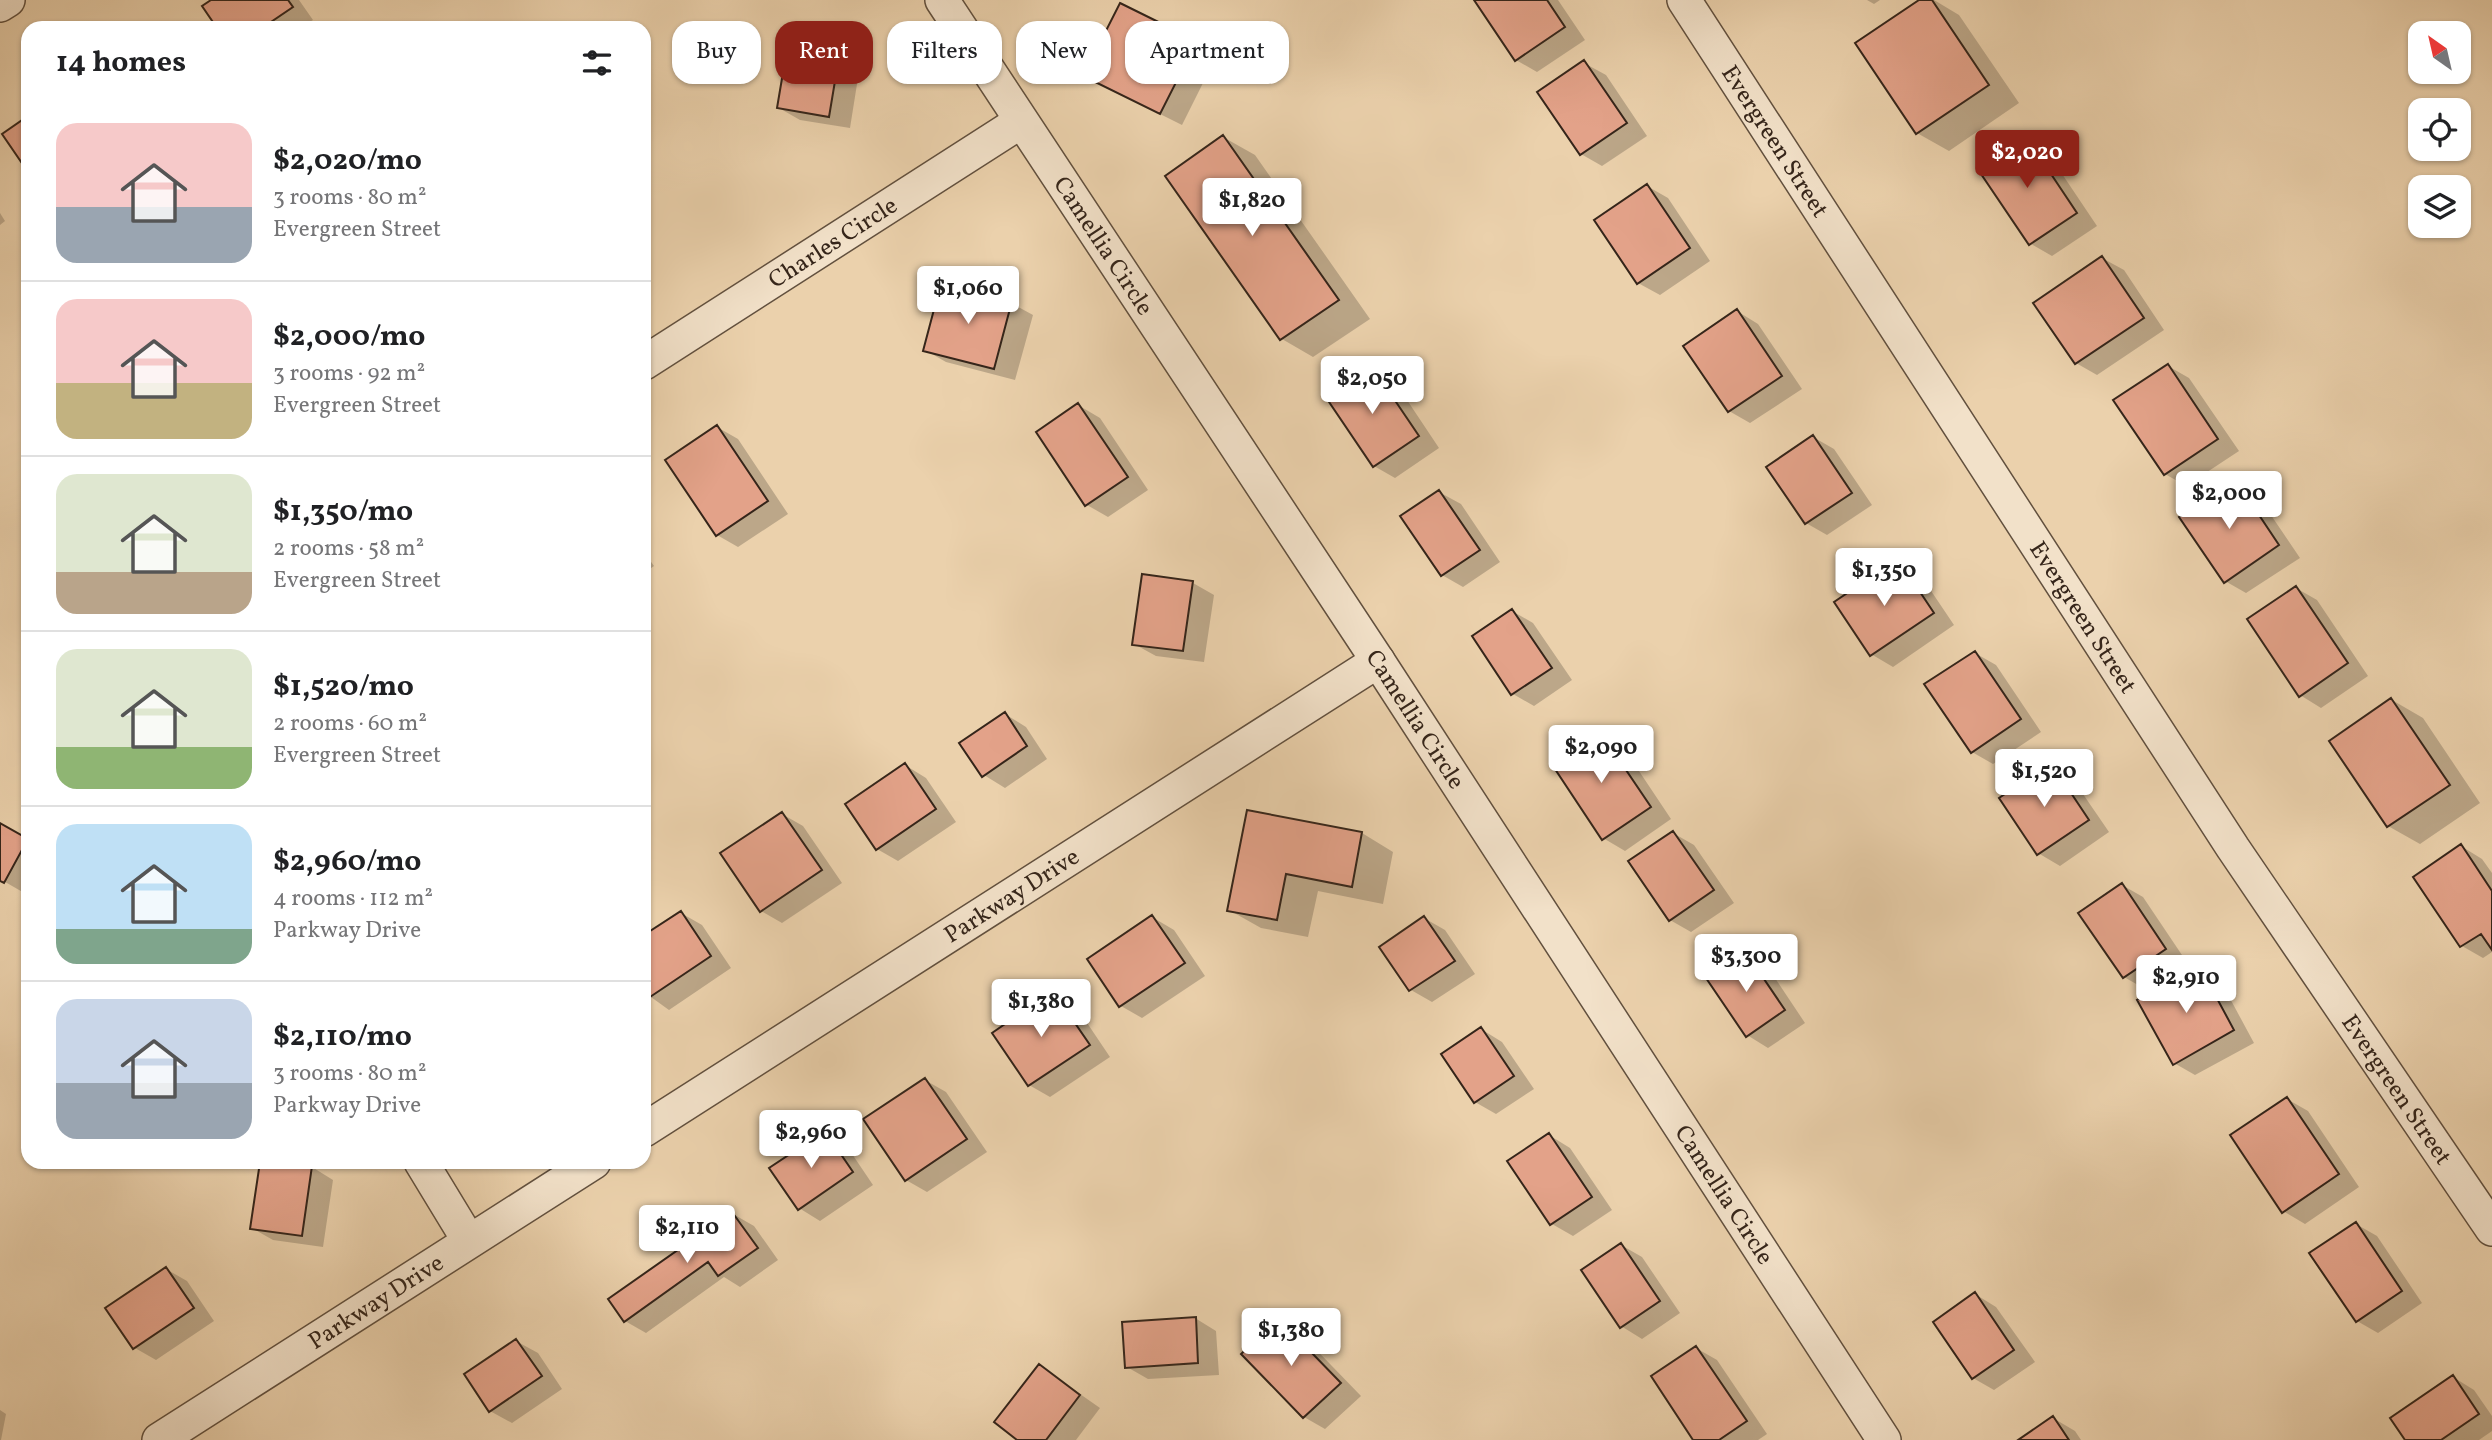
<!DOCTYPE html>
<meta charset="utf-8">
<style>
body{margin:0;font-family:Vollkorn,serif;background:#f6f6f6;color:#202124;height:100vh;display:flex;flex-direction:column;font-size:26px;white-space:nowrap}
*{box-sizing:border-box;margin:0}
p{font-size:23px;color:#757577}
.icon{flex:none;width:38px;height:38px;fill:none;stroke:currentColor;stroke-width:2;stroke-linecap:round;stroke-linejoin:round}
.map{position:relative;flex:1;overflow:hidden}
.drawer{position:absolute;left:21px;top:21px;width:630px;height:1148px;display:flex;flex-direction:column;background:#fff;border-radius:21px;box-shadow:0 2px 5px #0004}
.drawer>*{flex:none}
.banner{position:absolute;left:672px;top:21px;width:665px;height:63px;display:flex;gap:14px}
.needle{width:46px;rotate:326deg}
.fabs{position:absolute;left:2408px;top:21px;display:grid;gap:14px}
.fabs a{display:grid;place-items:center;width:63px;height:63px;border-radius:14px;background:#fff;box-shadow:0 2px 5px #0004;font-size:35px}
.price{position:absolute;translate:-50% -60px;padding:0 16px;border-radius:7px;background:#fff;color:#222;font-size:23px;line-height:46px;filter:drop-shadow(0 2px 4px #0008)}
.price::after{content:'';position:absolute;left:50%;top:42px;width:21px;height:16px;margin-left:-10px;background:inherit;clip-path:polygon(0 0,100% 0,50% 100%)}
.price.current{background:#8f2418;color:#fff}
ul{padding:0;list-style:none}
li{display:flex;align-items:center;gap:21px;height:175px;padding:0 35px}
li+li{border-top:2px solid #e0e0e0}
li span{display:grid;place-items:center;flex:none;width:196px;height:140px;border-radius:21px;color:#555}
li>.icon{margin-inline-start:auto}
span .icon{width:84px;height:84px;fill:#fffc;stroke-width:1}
li b{font-size:30px}
h2{display:flex;justify-content:space-between;align-items:center;height:84px;padding:0 35px;font-size:30px}
.pill{padding:0 24px;border-radius:21px;background:#fff;box-shadow:0 2px 5px #0004;font-size:24px;line-height:63px}
.pill.current{background:#8f2418;color:#fff}
.map>svg:first-child{display:block}
.shadow{fill:#0003}
.building{fill:#e3a289;stroke:#35251a;stroke-width:2}
.lines{fill:none;stroke-linecap:round;stroke-linejoin:round}
.minor-casing{stroke:#62503e;stroke-width:36}
.minor{stroke:#f2e1c9;stroke-width:33}
.labels{text-anchor:middle;stroke-width:6;stroke-linejoin:round;paint-order:stroke}
.street-label{font-size:24px;fill:#35251a;stroke:#f2e1c9}
</style>
<div class="map">
<svg width="2492" height="1440" viewBox="0 0 2492 1440">
<rect width="100%" height="100%" fill="#ebd1ac"/>
<filter id="stains"><feTurbulence type="fractalNoise" baseFrequency=".00286" numOctaves="4"/><feColorMatrix values="0 0 0 0 .2 0 0 0 0 .09 0 0 0 0 .02 0 0 0 .5 -.17"/></filter>
<radialGradient id="worn" r=".72"><stop offset=".6" stop-color="#630" stop-opacity="0"/><stop offset="1" stop-color="#630" stop-opacity=".3"/></radialGradient>
<path class="shadow" d="M214,0H299L313,20L300,28H219Z
M1476,0H1558L1585,40L1537,72L1516,60Z
M1867,0H1880L1874,4Z
M1922,0H1934L1959,15L2019,103L1949,151L1917,133Z
M1196,42L1217,55L1182,125L1106,87Z
M840,47L861,59L850,128L800,120L779,108Z
M1584,63L1606,75L1647,136L1602,166L1581,154Z
M1223,137L1255,155L1370,319L1313,357L1282,339L1167,176Z
M2025,138L2046,150L2097,226L2052,256L2031,244L1979,168Z
M1647,186L1668,198L1710,261L1660,295L1638,283Z
M0,213L5,221L0,225Z
M2102,258L2124,270L2164,330L2097,375L2076,363Z
M1011,303L1033,315L1015,380L946,362L925,350Z
M1737,311L1758,324L1802,389L1750,423L1729,411Z
M2168,366L2189,378L2239,451L2186,486L2165,474Z
M1371,367L1393,379L1439,448L1395,478L1374,466Z
M1078,405L1100,418L1148,490L1108,517L1087,505Z
M717,427L738,439L788,514L738,547L717,535Z
M1813,437L1834,449L1872,505L1827,535L1806,523Z
M2235,481L2256,493L2300,558L2246,593L2225,581Z
M1439,492L1461,504L1500,562L1463,587L1442,575Z
M644,552L654,566L644,573Z
M1898,561L1919,573L1954,625L1893,667L1871,654Z
M1193,583L1214,595L1204,662L1156,656L1134,644Z
M2296,588L2317,600L2368,676L2321,708L2300,695Z
M1512,611L1533,623L1572,680L1534,706L1513,694Z
M1975,653L1996,665L2041,732L1993,764L1972,752Z
M2392,700L2423,718L2480,803L2420,844L2388,826Z
M1005,714L1026,727L1047,759L1005,788L984,775Z
M1599,732L1621,744L1671,819L1625,851L1603,838Z
M905,765L926,778L956,822L898,861L877,849Z
M2051,765L2072,778L2109,832L2060,866L2038,853Z
M1248,812L1362,833L1393,852L1383,904L1318,891L1308,937L1261,928L1229,910Z
M782,814L803,826L842,883L782,923L761,911Z
M0,825L28,841L26,894L0,879Z
M1673,833L1694,845L1734,903L1691,932L1670,920Z
M2461,846L2482,859L2492,873V952L2483,958L2462,946Z
M2122,885L2143,897L2186,961L2145,989L2124,977Z
M681,913L702,925L731,968L669,1010L644,992V937Z
M1152,917L1174,930L1205,976L1142,1018L1121,1006Z
M1424,918L1445,930L1475,974L1432,1002L1411,990L1382,947Z
M1745,954L1767,966L1805,1023L1768,1048L1747,1035Z
M2199,967L2220,980L2254,1043L2195,1075L2174,1063Z
M1053,993L1075,1005L1110,1057L1050,1097L1029,1085Z
M1481,1029L1502,1042L1534,1089L1496,1114L1475,1102Z
M925,1080L946,1092L987,1152L927,1192L906,1180Z
M2287,1099L2308,1111L2359,1187L2305,1224L2283,1211Z
M825,1133L846,1145L873,1185L820,1221L799,1208Z
M1549,1135L1570,1148L1612,1210L1573,1236L1552,1224Z
M262,1162L312,1167L333,1180L323,1247L273,1240L252,1228Z
M733,1214L754,1226L778,1260L740,1287L724,1277L646,1333L625,1321Z
M2356,1224L2377,1236L2422,1303L2378,1333L2357,1321Z
M1621,1245L1642,1257L1680,1313L1642,1339L1621,1326Z
M166,1269L187,1281L214,1321L156,1360L135,1348Z
M1975,1294L1996,1307L2035,1362L1994,1390L1973,1378Z
M1195,1318L1216,1331L1219,1375L1148,1379L1127,1367Z
M1279,1321L1300,1333L1361,1396L1325,1429L1304,1417L1244,1354Z
M516,1341L538,1353L562,1389L512,1423L490,1411Z
M1696,1348L1717,1360L1767,1434L1758,1440H1696Z
M1040,1366L1100,1408L1076,1440H1020Z
M2453,1377L2474,1390L2492,1416V1431L2479,1440H2407Z
M0,1410L6,1414L1,1440H0Z
M2053,1418L2075,1431L2081,1440H2021Z"/>
<path class="building" d="M211,0H288L293,7L262,28H217L202,6Z
M1474,0H1547L1565,27L1515,61Z
M1919,0H1932L1989,85L1916,134L1855,43Z
M1120,3L1197,41L1160,114L1083,76Z
M789,37L841,45L829,117L777,108Z
M1584,60L1627,123L1580,155L1537,92Z
M28,116V172L2,134Z
M1223,135L1339,300L1280,340L1165,176Z
M2025,135L2077,213L2029,245L1977,168Z
M1647,184L1690,248L1637,284L1594,220Z
M2102,256L2144,318L2075,364L2033,303Z
M941,283L1012,301L994,369L923,351Z
M1737,309L1782,376L1728,412L1683,346Z
M2168,364L2218,439L2164,475L2113,400Z
M1371,365L1419,436L1373,467L1325,396Z
M1078,403L1128,477L1085,506L1036,432Z
M717,425L768,501L716,536L665,460Z
M1813,435L1852,493L1805,524L1766,467Z
M2235,479L2279,545L2224,583L2179,517Z
M1439,490L1480,550L1441,576L1400,516Z
M1898,559L1934,613L1870,656L1834,602Z
M1142,574L1193,581L1183,651L1132,645Z
M2296,586L2348,663L2299,697L2247,619Z
M1512,609L1552,668L1511,695L1472,636Z
M1975,651L2021,719L1971,753L1924,684Z
M2391,698L2450,785L2387,827L2329,741Z
M1005,712L1027,746L982,777L959,743Z
M1599,730L1651,807L1602,840L1551,763Z
M905,763L936,809L876,850L845,804Z
M2051,763L2089,820L2037,855L1999,798Z
M1247,810L1362,832L1352,887L1286,874L1277,920L1227,911Z
M782,812L822,870L760,912L720,853Z
M0,823L28,839L4,883L0,881Z
M1673,831L1714,890L1669,921L1628,861Z
M2461,844L2492,891V950L2481,934L2460,947L2413,877Z
M2122,883L2166,949L2123,978L2078,913Z
M681,911L711,956L647,999L644,935Z
M1152,915L1185,963L1119,1007L1087,959Z
M1424,916L1455,961L1409,991L1379,947Z
M1745,951L1785,1010L1746,1037L1706,978Z
M2199,965L2234,1030L2173,1065L2137,1000Z
M1053,991L1090,1045L1028,1086L992,1033Z
M1481,1027L1514,1076L1474,1103L1441,1054Z
M925,1078L967,1139L905,1181L863,1119Z
M2287,1097L2339,1174L2282,1213L2230,1135Z
M825,1131L853,1172L798,1210L769,1168Z
M1549,1133L1592,1197L1550,1225L1507,1161Z
M260,1162L312,1166L302,1236L250,1229Z
M732,1212L758,1248L718,1276L708,1262L624,1322L608,1299Z
M2356,1222L2402,1291L2356,1322L2309,1253Z
M1621,1243L1660,1301L1620,1328L1581,1270Z
M166,1267L194,1308L133,1349L105,1308Z
M1975,1292L2014,1350L1972,1379L1933,1322Z
M1196,1317L1198,1363L1125,1368L1122,1322Z
M1279,1319L1341,1383L1303,1418L1241,1354Z
M516,1339L542,1376L489,1412L464,1374Z
M1696,1346L1747,1421L1719,1440H1693L1651,1376Z
M1039,1364L1080,1395L1046,1440H1017L994,1422Z
M2453,1375L2479,1414L2441,1440H2405L2390,1418Z
M2053,1416L2069,1440H2018Z"/>
<g class="lines">
<g class="minor-casing">
<g id="minor">
<path id="s1" d="M942,0L1378,661L1884,1440"/>
<path id="s2" d="M1684,0L2233,848L2492,1229"/>
<path d="M0,5L8,0"/>
<path id="s3" d="M644,363L1020,122"/>
<path id="s4" d="M644,1130L1378,661"/>
<path d="M421,1162L469,1241"/>
<path id="s5" d="M159,1440L594,1162"/>
</g>
</g>
<use href="#minor" class="minor"/>
</g>
<g class="labels">
<g class="street-label">
<text dy="8" stroke="none"><textPath href="#s2" startOffset="168">Evergreen Street</textPath></text>
<text dy="8" stroke="none"><textPath href="#s3" startOffset="224">Charles Circle</textPath></text>
<text dy="8" stroke="none"><textPath href="#s1" startOffset="294">Camellia Circle</textPath></text>
<text dy="8" stroke="none"><textPath href="#s2" startOffset="735">Evergreen Street</textPath></text>
<text dy="8" stroke="none"><textPath href="#s1" startOffset="861">Camellia Circle</textPath></text>
<text dy="8" stroke="none"><textPath href="#s4" startOffset="436">Parkway Drive</textPath></text>
<text dy="8" stroke="none"><textPath href="#s2" startOffset="1302">Evergreen Street</textPath></text>
<text dy="8" stroke="none"><textPath href="#s1" startOffset="1428">Camellia Circle</textPath></text>
<text dy="8" stroke="none"><textPath href="#s5" startOffset="257">Parkway Drive</textPath></text>
</g>
</g>
<rect width="100%" height="100%" filter="url(#stains)"/>
<rect width="100%" height="100%" fill="url(#worn)"/>
</svg>
<div class="fabs">
<a><svg class="needle" viewBox="-14 -14 28 28"><path d="M0-13l5 13h-10z" fill="#e53935"/><path d="M0 13l5-13h-10z" fill="#757577"/></svg></a>
<a><svg class="icon" aria-label="locate" viewBox="0 0 24 24"><circle cx="12" cy="12" r="6"/><path d="M12 2v4M12 18v4M2 12h4M18 12h4"/></svg></a>
<a><svg class="icon" aria-label="layers" viewBox="0 0 24 24"><path d="M12 4l9 5-9 5-9-5zM3 14l9 5 9-5"/></svg></a>
</div>
<b class="price current" style="left:2027px;top:190px">$2,020</b>
<b class="price" style="left:1252px;top:238px">$1,820</b>
<b class="price" style="left:968px;top:326px">$1,060</b>
<b class="price" style="left:1372px;top:416px">$2,050</b>
<b class="price" style="left:2229px;top:531px">$2,000</b>
<b class="price" style="left:1884px;top:608px">$1,350</b>
<b class="price" style="left:1601px;top:785px">$2,090</b>
<b class="price" style="left:2044px;top:809px">$1,520</b>
<b class="price" style="left:1746px;top:994px">$3,300</b>
<b class="price" style="left:2186px;top:1015px">$2,910</b>
<b class="price" style="left:1041px;top:1039px">$1,380</b>
<b class="price" style="left:811px;top:1170px">$2,960</b>
<b class="price" style="left:687px;top:1265px">$2,110</b>
<b class="price" style="left:1291px;top:1368px">$1,380</b>
<div class="banner">
<a class="pill">Buy</a>
<a class="pill current">Rent</a>
<a class="pill">Filters</a>
<a class="pill">New</a>
<a class="pill">Apartment</a>
</div>
<section class="drawer">
<h2>14 homes<svg class="icon" aria-label="filters" viewBox="0 0 24 24"><path d="M4 7h16M4 17h16"/><circle cx="9" cy="7" r="2"/><circle cx="15" cy="17" r="2"/></svg></h2>
<ul>
<li><span style="background:linear-gradient(#f6c9c9 60%,#9aa5b1 0)"><svg class="icon" aria-label="home" viewBox="0 0 24 24"><path d="M3 11l9-7 9 7M6 9v11h12V9"/></svg></span><div><b>$2,020/mo</b><p>3 rooms · 80 m²</p><p>Evergreen Street</p></div></li>
<li><span style="background:linear-gradient(#f6c9c9 60%,#c2b280 0)"><svg class="icon" aria-label="home" viewBox="0 0 24 24"><path d="M3 11l9-7 9 7M6 9v11h12V9"/></svg></span><div><b>$2,000/mo</b><p>3 rooms · 92 m²</p><p>Evergreen Street</p></div></li>
<li><span style="background:linear-gradient(#dfe7d0 70%,#b9a48a 0)"><svg class="icon" aria-label="home" viewBox="0 0 24 24"><path d="M3 11l9-7 9 7M6 9v11h12V9"/></svg></span><div><b>$1,350/mo</b><p>2 rooms · 58 m²</p><p>Evergreen Street</p></div></li>
<li><span style="background:linear-gradient(#dfe7d0 70%,#8fb573 0)"><svg class="icon" aria-label="home" viewBox="0 0 24 24"><path d="M3 11l9-7 9 7M6 9v11h12V9"/></svg></span><div><b>$1,520/mo</b><p>2 rooms · 60 m²</p><p>Evergreen Street</p></div></li>
<li><span style="background:linear-gradient(#bfe0f5 75%,#7fa58c 0)"><svg class="icon" aria-label="home" viewBox="0 0 24 24"><path d="M3 11l9-7 9 7M6 9v11h12V9"/></svg></span><div><b>$2,960/mo</b><p>4 rooms · 112 m²</p><p>Parkway Drive</p></div></li>
<li><span style="background:linear-gradient(#c9d6e8 60%,#9aa5b1 0)"><svg class="icon" aria-label="home" viewBox="0 0 24 24"><path d="M3 11l9-7 9 7M6 9v11h12V9"/></svg></span><div><b>$2,110/mo</b><p>3 rooms · 80 m²</p><p>Parkway Drive</p></div></li>
</ul>
</section>
</div>
